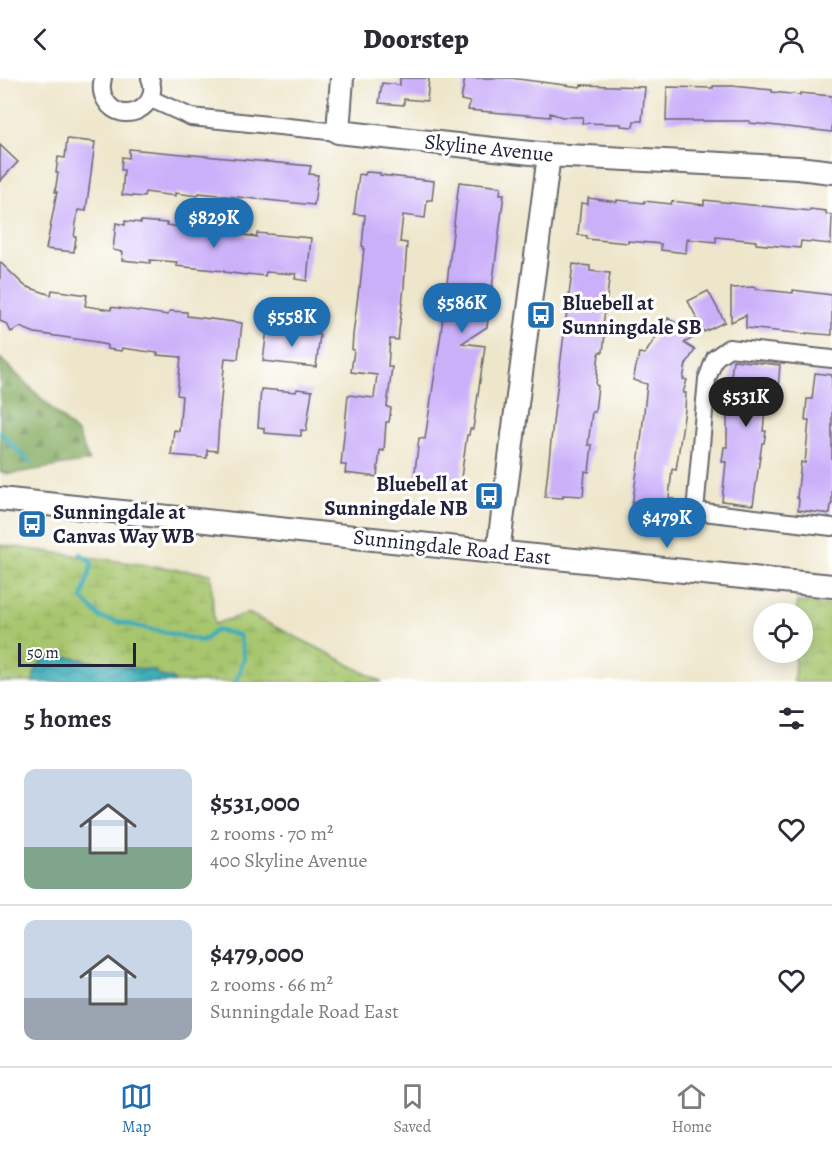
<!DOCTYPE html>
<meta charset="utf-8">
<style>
body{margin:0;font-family:Alegreya,serif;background:#f7f7f7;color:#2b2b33;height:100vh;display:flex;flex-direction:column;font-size:22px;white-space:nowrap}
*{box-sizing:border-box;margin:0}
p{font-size:20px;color:#7c7c81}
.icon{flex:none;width:33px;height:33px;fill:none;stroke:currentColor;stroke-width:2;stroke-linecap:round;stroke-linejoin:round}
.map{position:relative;height:604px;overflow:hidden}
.drawer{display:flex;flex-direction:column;background:#fff;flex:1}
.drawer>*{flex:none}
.tools{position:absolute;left:753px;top:525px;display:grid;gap:12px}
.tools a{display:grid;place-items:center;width:60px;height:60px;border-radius:50%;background:#fff;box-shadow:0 3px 15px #0003;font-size:30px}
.scale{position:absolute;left:18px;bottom:15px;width:118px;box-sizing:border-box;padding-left:6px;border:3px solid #22223b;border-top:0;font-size:16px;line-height:21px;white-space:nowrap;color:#22223b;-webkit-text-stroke:4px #fff;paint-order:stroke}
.price{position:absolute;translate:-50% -51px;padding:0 14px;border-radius:21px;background:#1f6fb2;color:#fff;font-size:20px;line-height:39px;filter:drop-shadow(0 2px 3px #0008)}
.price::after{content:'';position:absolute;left:50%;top:36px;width:18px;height:14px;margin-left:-9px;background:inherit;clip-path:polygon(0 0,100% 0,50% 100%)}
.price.active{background:#222;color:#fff}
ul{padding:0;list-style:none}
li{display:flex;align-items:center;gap:18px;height:150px;padding:0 24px}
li+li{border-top:2px solid #e1e1e2}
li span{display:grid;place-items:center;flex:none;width:168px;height:120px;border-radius:12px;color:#555}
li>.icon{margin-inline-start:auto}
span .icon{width:72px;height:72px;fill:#fffc;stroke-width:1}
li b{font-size:26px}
h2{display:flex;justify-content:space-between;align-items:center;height:72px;padding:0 24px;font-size:26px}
header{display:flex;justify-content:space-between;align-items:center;height:78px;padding:0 24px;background:#fff;font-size:27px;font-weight:800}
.dock{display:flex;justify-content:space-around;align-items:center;height:84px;border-top:2px solid #e1e1e2;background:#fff;font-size:16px;color:#7c7c81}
.dock a{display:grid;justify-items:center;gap:3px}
.dock .active{color:#1f6fb2}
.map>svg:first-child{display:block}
.forest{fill:url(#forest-firs);stroke:#54664e;stroke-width:1.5}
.wetland{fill:url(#wetland-marsh);stroke:#647454;stroke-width:1.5}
.water{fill:url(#water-waves);stroke:#306879;stroke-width:1.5}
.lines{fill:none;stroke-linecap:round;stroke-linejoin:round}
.stream{stroke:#3dadb7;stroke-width:4.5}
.building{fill:#caaff9}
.street-casing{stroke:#69676d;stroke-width:20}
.secondary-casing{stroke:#69676d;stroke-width:26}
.street{stroke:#fff;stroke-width:16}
.secondary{stroke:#fff;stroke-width:22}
.labels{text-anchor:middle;stroke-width:6;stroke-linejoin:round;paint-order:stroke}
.street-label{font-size:21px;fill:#22223b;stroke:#fff}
.poi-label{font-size:21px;font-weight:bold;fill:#22223b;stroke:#fff;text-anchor:start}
</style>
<header><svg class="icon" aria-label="back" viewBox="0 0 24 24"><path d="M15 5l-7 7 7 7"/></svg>Doorstep<svg class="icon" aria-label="person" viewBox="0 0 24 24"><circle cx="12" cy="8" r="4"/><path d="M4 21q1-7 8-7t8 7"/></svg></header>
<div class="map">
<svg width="832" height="604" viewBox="0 0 832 604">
<defs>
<pattern id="forest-firs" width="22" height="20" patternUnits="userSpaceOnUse" patternTransform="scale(1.5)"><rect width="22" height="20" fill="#85ab61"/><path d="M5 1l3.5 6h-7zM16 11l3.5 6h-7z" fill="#6c8b51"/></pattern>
<pattern id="wetland-marsh" width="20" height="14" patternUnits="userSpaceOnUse" patternTransform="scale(1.5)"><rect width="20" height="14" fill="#a7c66e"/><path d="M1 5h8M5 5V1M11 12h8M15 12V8" fill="none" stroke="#8faa60"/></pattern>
<pattern id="water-waves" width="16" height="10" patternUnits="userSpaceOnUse" patternTransform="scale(1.5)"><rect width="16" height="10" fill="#3dadb7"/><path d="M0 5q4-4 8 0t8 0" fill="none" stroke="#338c96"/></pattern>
</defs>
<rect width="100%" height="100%" fill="#fff"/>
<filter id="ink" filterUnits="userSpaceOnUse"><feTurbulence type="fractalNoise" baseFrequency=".0167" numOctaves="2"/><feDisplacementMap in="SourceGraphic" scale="12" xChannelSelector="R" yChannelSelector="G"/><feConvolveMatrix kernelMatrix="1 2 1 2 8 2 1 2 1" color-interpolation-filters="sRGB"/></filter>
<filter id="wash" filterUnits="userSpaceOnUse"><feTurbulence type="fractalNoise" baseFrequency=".008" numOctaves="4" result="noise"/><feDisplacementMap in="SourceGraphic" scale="24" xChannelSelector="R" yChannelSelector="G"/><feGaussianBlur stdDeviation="1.35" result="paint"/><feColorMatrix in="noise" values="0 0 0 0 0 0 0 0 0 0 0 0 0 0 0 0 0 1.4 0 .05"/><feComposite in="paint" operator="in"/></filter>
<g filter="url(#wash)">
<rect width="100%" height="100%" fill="#eee6cb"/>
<path class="forest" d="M0,280L78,356L89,383L10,396L0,394Z"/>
<path class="wetland" d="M0,467L211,496L214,546L248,535L318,570L382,604H0Z
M797,524L832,528V604H794L795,575L802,574V536L797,535Z"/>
<path class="water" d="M56,577L126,589L154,592L159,598L171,600L175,604H33C36,586 38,584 56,577Z"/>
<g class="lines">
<path class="stream" d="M0,354L30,385
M81,476L92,485L82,521L101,540L203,563L215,552L239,557L244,580L236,604"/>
</g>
<g id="blocks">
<path class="building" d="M400,0H429L427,23L404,21V27L379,25L382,5L400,7Z
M465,0H510L580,9L581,7L645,9L642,43H634L633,49L621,48V46L582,45L583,39H562L550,35V39L468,32L470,24L461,22Z
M713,8H733L772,12V14L800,17V15L832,18V54L750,45V43H666L667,9L713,10Z
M67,61L95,64L86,133L78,132L74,159H76L74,174L46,171L57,114H55L58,95H56L58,79L65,80Z
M0,67L18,84L0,103Z
M129,71L311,88L309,96L318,97L314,127L199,115L198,118L175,115V118L145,114L144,119L122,117L124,92H121L122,79L129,80Z
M366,94L380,95V97L434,103L432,122H427L425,140L403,137L400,164L407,165L404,209L398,262L390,261L388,289H392L387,329L391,330L389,344H386L384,373L380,372L377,399L345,395L346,387H341L348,317L374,320L377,297L351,294L354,272H352L353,257L359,209H360L364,169L362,168L365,137L354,136L359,96L365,97Z
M459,104L501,109L500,116H504L487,249L462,265L485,268L473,351H470L469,357H467L460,407L414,402L419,360L425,361L441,255Z
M588,120L617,124V122L644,125V123L671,126L672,123L704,127V122L810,133V131L826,133V136L832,137L831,166L801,163L800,170L756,166V163L716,159V164L687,161L686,175L661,172V166L628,163V165L587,161V158L578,157L581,125L588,126Z
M125,143L141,145V143L167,145L166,147L200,152V149L225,152V154L257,159V155L311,160L307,203L295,201L296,196L266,194L265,198L247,196L246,197L224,194V193L176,188L177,184L150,182V185L122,182L123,174L113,172L116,145L125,147Z
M0,184L25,208L51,217L52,212L87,217L85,228L111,232V229L168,237L169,233L187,234V238L242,245L238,281L225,280L220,331L217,373L207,372V380L171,377L174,352L179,353L182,318L177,317L181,279L157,277L158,275L122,270L121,273L107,271V267L96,265L97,264L35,255L20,249L11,254L7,246L0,243Z
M573,186L590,188V193L610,195L603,248H606L603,274H599L596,307L598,308L595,334H592L588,367H592L589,394L585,393L583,418L563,417V420L545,419L554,335Z
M755,209V211L793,215V212L832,217V257L806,255V256L746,250V237L731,244V210Z
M708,213L725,244L704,254L688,223Z
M668,240L696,258L684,265L695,272L686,286L683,301L687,302L683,315H686L685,332L676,392L672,391L669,420L674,421L673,432L632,428L640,372L647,306L633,302L639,275L645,276Z
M267,251L320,257L316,289L263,283Z
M733,282L780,287L778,312L767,311L763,353H766L764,365H762L753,427L722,423L726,384H722L724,369H727V331Z
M815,295L832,297V426H831L830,436L798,432L799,421L797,420L801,384L805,385L809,342H805L807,321H812Z
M261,311L296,314L297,311L312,313L306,353L301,352V358L264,355V350L258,349Z"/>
</g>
</g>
<g filter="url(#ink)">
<use href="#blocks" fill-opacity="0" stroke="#69676d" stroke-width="1.5"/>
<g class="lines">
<g class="street-casing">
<path id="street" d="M103,0C101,8 101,16 106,23C122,49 162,29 150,0
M151,21L191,39L338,54
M832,281L729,270L715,280L707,301L695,433L832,449"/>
</g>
<g class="secondary-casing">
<path id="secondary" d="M342,0L338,54L549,77L798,90L832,94
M0,421L476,472L832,508
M498,474L549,77"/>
</g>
<use href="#street" class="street"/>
<use href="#secondary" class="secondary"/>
</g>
</g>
<defs>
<g id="bus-square" transform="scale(1.5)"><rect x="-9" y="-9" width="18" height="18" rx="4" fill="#1f6fb2" stroke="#fff"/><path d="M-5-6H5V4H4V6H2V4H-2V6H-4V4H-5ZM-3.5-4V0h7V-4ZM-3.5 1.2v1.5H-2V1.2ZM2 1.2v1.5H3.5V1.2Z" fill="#fff"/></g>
</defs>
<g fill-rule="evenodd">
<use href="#bus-square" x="541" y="237"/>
<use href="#bus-square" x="489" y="418"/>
<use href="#bus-square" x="32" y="446"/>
</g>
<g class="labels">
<g class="street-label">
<text transform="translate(489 70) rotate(6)" y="7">Skyline Avenue</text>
<text transform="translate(452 469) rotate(6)" y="7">Sunningdale Road East</text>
</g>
<g class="poi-label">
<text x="562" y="232">Bluebell at<tspan x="562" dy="24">Sunningdale SB</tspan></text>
<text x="468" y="413" text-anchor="end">Bluebell at<tspan x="468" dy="24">Sunningdale NB</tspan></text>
<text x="53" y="441">Sunningdale at<tspan x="53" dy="24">Canvas Way WB</tspan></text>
</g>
</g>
</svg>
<div class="tools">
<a><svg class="icon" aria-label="locate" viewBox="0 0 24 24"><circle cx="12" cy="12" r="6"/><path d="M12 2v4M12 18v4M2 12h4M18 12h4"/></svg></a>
</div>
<div class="scale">50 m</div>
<b class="price" style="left:214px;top:171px">$829K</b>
<b class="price" style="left:462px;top:256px">$586K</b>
<b class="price" style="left:292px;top:270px">$558K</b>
<b class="price active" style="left:746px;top:350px">$531K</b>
<b class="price" style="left:667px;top:471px">$479K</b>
</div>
<section class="drawer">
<h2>5 homes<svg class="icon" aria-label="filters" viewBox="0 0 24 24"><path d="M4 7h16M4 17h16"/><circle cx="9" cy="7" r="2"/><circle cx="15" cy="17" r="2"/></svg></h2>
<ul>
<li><span style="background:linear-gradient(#c9d6e8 65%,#7fa58c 0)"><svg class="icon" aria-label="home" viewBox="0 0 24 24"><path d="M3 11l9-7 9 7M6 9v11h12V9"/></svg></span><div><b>$531,000</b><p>2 rooms · 70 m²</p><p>400 Skyline Avenue</p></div><svg class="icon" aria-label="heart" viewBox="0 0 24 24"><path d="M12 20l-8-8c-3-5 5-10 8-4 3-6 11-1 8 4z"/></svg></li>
<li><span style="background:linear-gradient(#c9d6e8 65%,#9aa5b1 0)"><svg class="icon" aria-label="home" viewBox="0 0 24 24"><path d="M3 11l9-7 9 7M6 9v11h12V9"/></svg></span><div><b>$479,000</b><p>2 rooms · 66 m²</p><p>Sunningdale Road East</p></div><svg class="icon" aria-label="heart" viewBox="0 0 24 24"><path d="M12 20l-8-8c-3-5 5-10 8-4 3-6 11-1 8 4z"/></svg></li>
</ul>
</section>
<nav class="dock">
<a class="active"><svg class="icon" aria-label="map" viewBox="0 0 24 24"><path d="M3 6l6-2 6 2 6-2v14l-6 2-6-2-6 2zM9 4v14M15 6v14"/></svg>Map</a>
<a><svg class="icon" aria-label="saved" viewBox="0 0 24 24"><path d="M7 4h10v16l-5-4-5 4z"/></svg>Saved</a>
<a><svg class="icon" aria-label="home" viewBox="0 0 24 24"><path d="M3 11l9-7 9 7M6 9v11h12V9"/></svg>Home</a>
</nav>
